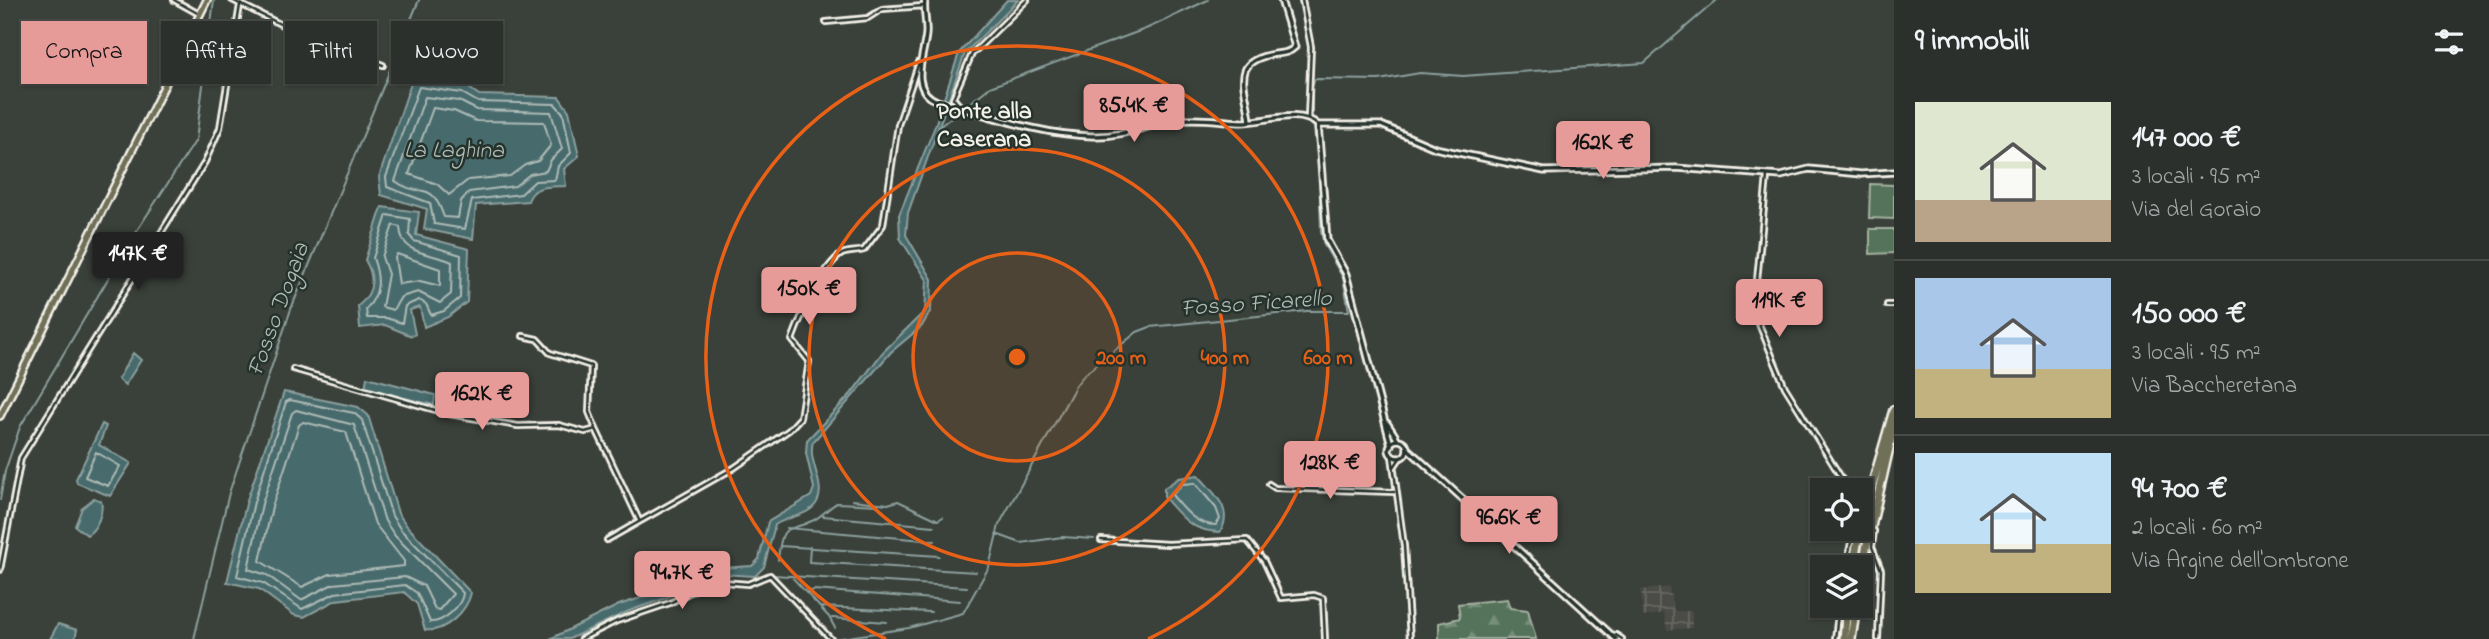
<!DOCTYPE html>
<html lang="it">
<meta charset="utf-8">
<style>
body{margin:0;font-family:"Indie Flower",sans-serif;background:#383c38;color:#f1f3f6;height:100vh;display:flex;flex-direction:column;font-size:26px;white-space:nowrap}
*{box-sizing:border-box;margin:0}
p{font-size:23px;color:#a6a9a9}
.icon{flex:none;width:38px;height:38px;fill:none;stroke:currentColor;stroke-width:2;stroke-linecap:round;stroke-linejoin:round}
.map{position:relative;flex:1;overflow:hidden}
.drawer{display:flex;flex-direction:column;background:#2c302c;width:595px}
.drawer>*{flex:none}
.hud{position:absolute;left:21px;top:21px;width:665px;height:63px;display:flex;gap:14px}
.tools{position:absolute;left:1810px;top:478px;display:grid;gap:14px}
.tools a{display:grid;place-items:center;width:63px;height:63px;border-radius:0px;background:#2c302c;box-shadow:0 2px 5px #0004,0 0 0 2px #484b48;font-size:35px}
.price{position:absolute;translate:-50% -60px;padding:0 16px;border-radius:7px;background:#e69b98;color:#111;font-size:23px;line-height:46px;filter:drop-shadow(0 2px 4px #0008)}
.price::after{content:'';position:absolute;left:50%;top:42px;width:21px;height:16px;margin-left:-10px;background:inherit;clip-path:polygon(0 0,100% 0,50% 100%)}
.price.selected{background:#222;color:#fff}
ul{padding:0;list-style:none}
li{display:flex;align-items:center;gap:21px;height:175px;padding:0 21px}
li+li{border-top:2px solid #484b48}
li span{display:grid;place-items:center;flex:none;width:196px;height:140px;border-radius:0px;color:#555}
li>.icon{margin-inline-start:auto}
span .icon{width:84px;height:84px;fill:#fffc;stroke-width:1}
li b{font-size:30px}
h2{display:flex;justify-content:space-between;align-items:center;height:84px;padding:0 21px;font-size:30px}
.pill{padding:0 24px;border-radius:0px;background:#2c302c;box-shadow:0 2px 5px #0004,0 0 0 2px #484b48;font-size:24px;line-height:63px}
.pill.selected{background:#e69b98;color:#111}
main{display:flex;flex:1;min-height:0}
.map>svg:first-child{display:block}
.industrial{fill:url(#industrial-grid)}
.forest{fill:url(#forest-firs);stroke:#a4b2a1;stroke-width:2}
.pitch{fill:#55735a;stroke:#a4b2a1;stroke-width:2}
.water{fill:#476a6c;stroke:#8ca09e;stroke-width:2}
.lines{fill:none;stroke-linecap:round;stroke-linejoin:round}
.shore{stroke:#afbbb6;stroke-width:2}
.stream{stroke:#8ca09e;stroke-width:2}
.minor-casing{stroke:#f4f1e8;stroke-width:8}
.tertiary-casing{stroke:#f4f1e8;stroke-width:9}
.primary-casing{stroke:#f4f1e8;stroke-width:10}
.motorway-casing{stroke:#f4f1e8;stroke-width:12}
.minor{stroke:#26332d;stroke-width:2.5}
.tertiary{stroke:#26332d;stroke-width:3.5}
.primary{stroke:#706f59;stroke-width:5}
.motorway{stroke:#706f59;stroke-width:7}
.ring{fill:none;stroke:#e96117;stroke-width:3.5}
.labels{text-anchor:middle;stroke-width:5;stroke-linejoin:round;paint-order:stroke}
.neighbourhood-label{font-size:24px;font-weight:bold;fill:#f4f1e8;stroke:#26332d}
.water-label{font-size:24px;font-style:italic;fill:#afbbb6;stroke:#26332d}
.centre{fill:#e96117;stroke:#26332d;stroke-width:3.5}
.ring-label{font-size:21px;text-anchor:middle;font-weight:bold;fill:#e96117;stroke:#26332d;stroke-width:5;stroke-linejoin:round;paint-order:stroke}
</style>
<main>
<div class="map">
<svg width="1894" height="639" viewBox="0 0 1894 639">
<defs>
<pattern id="industrial-grid" width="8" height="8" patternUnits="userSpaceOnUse" patternTransform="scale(1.75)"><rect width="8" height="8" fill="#4b4c46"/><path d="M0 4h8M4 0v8" fill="none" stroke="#666661"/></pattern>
<pattern id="forest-firs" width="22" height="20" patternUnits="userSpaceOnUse" patternTransform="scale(1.75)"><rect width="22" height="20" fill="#55735a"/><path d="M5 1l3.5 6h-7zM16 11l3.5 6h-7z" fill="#768e7a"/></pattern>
</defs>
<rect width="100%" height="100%" fill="#3a403a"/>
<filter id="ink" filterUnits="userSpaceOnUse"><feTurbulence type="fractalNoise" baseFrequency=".0143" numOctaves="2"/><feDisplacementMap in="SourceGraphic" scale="14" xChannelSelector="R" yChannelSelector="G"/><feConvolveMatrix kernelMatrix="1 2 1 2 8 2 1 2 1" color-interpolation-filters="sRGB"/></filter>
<g filter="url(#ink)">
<path class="industrial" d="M1669,587L1674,611H1692V628L1667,630L1664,613L1643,617L1641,590Z"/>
<path class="forest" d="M1507,599L1510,608L1528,610L1536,639H1439V623L1460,618L1458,604Z"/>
<path class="pitch" d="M1870,184L1894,185V219L1869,218Z
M1870,229H1894V253L1870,254Z"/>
<path class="water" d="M1007,0H1018L965,53L908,213L906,235L932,279L931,310L922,326L891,352L813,442C806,464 833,491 811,509C801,517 786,517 775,525L764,567L755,576L720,574L703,578L666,598L629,611L569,639H550L619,605L659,592L705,569L752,566L759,559L768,522L811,496L814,488L806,453L807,440L850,395L883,352L925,311L927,280L900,238L899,215L935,126L959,53Z
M417,53L469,60L467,79L413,71Z
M418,80L466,86L479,95L559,97L569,111L579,156L564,169L566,186C550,187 534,184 528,201L476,205L473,239L424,229L427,209L381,195L379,177L411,83Z
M382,207L419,212L416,235L469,249L467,302L448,317L424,327L420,307L410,310L415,334L412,336L385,325L360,328L358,306C374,293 375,277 365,260Z
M133,353L141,360L125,385L118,379Z
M367,377L435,395L434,405L365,389Z
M284,392L358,407L368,415L398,513L407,526L471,593C467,611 445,633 425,630L417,604L404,592L336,600L304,617L294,615L259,589L227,582L247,500Z
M102,424L106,426L99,445L131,463L110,496L77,483L76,479Z
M1198,475C1213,493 1235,509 1220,532C1190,531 1183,518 1164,497V488L1179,478Z
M94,498L101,501C104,512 97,529 87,535L75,526L82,508Z
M58,624L77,630L75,639H50Z"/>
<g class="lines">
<path class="shore" d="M419,87L462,93L478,102L555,104L563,113L571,153L558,166L555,180L535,181L521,194L472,200L465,229L434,224L430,203L387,187L386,177Z
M425,97L459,101L477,110L551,112L562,149L551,160L546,171L530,174L515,186L469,192L461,201L458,218L444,217C430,177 422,200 395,181Z
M433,108L454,111L476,121L544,122L551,145L538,161L525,165L510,176L468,180L449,195L437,184L409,174Z
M387,215L410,219L409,235L414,241L461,255L460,298L444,311L431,315L426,304L419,300L405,306L402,323L386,318H367L366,309C381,294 380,277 373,258Z
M393,225L400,227C401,256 431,252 452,262L451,294L440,303L418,292L401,297L393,310L382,307L388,274L382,257Z
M397,254L440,269V286L420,281L399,284L395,258Z
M290,400L354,413L362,420L392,516L401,530L463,593C462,606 443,623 430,622L417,593L405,585L335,593L302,609L263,583L237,576L254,502L286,402Z
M296,410L354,425L385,521L395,536L453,594L439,610L435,609L424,586L405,577L333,584L301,600L267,575L248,569L262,504L292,413Z
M303,422L346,432L375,524L404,561V566L330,574L302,587L260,561L272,507L299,425Z
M96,452L120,466L108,486L85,477Z
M1195,483L1216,508L1220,519L1216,525C1195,525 1185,510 1172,495L1182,484Z"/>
<path class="stream" d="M939,127L990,87L1148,28L1208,0
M0,500L5,471L20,427L134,235L196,140L214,0
M852,500L888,504L898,501L938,520L943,517
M823,516L934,526
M787,528L935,541
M996,534L1021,543L1062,537L1094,539
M780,546L939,556
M810,547L809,562L976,572
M778,560C782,521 785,534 814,520C823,515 829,507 837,503L878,505
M773,575L967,587
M791,576L829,617L835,628
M806,593L814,590L960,601
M820,607L931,612
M832,618L887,622
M194,639L229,493L291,309L419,0
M834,639L909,628L963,613L989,567L999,525L1076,385L1084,375L1137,332L1150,327L1307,311H1349L1343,278L1324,245L1321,232L1319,167L1312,114V87L1315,79L1379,80L1420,73L1463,76L1644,63L1717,0"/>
<g class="minor-casing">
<path id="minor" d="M174,0L199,14
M232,0L296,32L318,35L353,54L383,65
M1302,0L1311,47L1308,118
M826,22L868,18L882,9L924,6
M960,106L953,98L972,54L1027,0
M1767,176L1754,312L1785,387L1849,490
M1887,305H1894
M523,336L537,339L550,353L591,366L589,412L596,429
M293,369L449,414L518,426L559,425L585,432L596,429L639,520
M1392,456L1404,546L1410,639
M1394,467L1400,458
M1269,484L1275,488L1394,492
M1874,531L1872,547L1881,570L1878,639
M607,540L734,468L789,430L800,418L809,361L792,340C800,318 822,266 842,254C848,251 858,252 864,250L883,225L898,125L919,62
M1101,540L1168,544L1247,540L1264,561L1281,598L1314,595L1323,598L1325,639
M1846,567L1854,528
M0,570L21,458L205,162L220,128L240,5
M1616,635L1622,639
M581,639L617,621L670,603L711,581L748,584L770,575L831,639
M1835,639L1839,606"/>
</g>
<g class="tertiary-casing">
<path id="tertiary" d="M925,0C923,11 927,23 926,34C924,56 908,89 937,101C988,115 1039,135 1093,136C1122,137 1148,125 1176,120C1198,117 1219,121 1240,122C1262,123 1299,107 1318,125
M1250,121C1246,85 1229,61 1275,54C1283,53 1289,53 1295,47L1281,0
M1318,125H1381L1435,148L1544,171L1676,168L1781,176L1809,169L1861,174L1894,172
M1318,125L1327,240L1346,274L1391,445
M1387,423L1398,440
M1389 449a9 9 0 1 1 18 0a9 9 0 1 1-18 0Z
M1407,448L1616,639"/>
</g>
<g class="primary-casing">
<path id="primary" d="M0,416L207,0"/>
</g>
<g class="motorway-casing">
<path id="motorway" d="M1860,528L1894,410
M1853,567L1860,528
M1860,575L1894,426
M1844,639L1847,606
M1851,639L1856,606"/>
</g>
<use href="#minor" class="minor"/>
<use href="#tertiary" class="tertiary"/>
<use href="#primary" class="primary"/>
<use href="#motorway" class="motorway"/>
</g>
</g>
<circle cx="1017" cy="357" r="104" fill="#e96117" fill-opacity=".12"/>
<g class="ring">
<circle cx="1017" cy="357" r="104"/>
<circle cx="1017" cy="357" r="208"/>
<path d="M886 639A311 311 0 1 1 1148 639"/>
</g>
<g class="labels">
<g class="neighbourhood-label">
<text x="984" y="118">Ponte alla<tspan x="984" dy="28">Caserana</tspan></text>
</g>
<g class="water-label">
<text x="454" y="157">La Laghina</text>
<text transform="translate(1256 302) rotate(-4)" y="8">Fosso Ficarello</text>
<text transform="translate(277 309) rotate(-70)" y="8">Fosso Dogaia</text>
</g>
</g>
<circle cx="1017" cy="357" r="10" class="centre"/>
<g class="ring-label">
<text x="1121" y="364">200 m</text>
<text x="1225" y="364">400 m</text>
<text x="1328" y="364">600 m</text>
</g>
</svg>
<div class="tools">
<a><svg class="icon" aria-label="locate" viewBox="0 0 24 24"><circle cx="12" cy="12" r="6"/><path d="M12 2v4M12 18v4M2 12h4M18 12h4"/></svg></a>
<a><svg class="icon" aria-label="layers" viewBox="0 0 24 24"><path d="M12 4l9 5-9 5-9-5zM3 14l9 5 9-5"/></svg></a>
</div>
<b class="price" style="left:1134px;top:144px">85.4K €</b>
<b class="price" style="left:1603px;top:181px">162K €</b>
<b class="price selected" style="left:138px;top:292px">147K €</b>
<b class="price" style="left:809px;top:327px">150K €</b>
<b class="price" style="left:1779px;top:339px">119K €</b>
<b class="price" style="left:482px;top:432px">162K €</b>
<b class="price" style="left:1330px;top:501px">128K €</b>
<b class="price" style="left:1509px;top:556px">96.6K €</b>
<b class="price" style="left:682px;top:611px">94.7K €</b>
<div class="hud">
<a class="pill selected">Compra</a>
<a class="pill">Affitta</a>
<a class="pill">Filtri</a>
<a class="pill">Nuovo</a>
</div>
</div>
<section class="drawer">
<h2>9 immobili<svg class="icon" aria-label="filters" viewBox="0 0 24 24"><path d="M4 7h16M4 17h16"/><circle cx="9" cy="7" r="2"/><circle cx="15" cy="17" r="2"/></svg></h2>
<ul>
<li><span style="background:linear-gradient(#dfe7d0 70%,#b9a48a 0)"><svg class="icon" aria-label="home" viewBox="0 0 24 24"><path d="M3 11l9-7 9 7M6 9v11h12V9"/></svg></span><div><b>147 000 €</b><p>3 locali · 95 m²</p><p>Via del Goraio</p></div></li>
<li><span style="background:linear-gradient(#a9c7e8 65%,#c2b280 0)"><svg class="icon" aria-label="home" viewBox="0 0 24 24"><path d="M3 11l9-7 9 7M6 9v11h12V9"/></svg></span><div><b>150 000 €</b><p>3 locali · 95 m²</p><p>Via Baccheretana</p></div></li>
<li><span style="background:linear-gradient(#bfe0f5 65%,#c2b280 0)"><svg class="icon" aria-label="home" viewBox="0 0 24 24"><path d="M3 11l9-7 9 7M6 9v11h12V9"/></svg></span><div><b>94 700 €</b><p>2 locali · 60 m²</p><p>Via Argine dell'Ombrone</p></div></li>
</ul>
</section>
</main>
